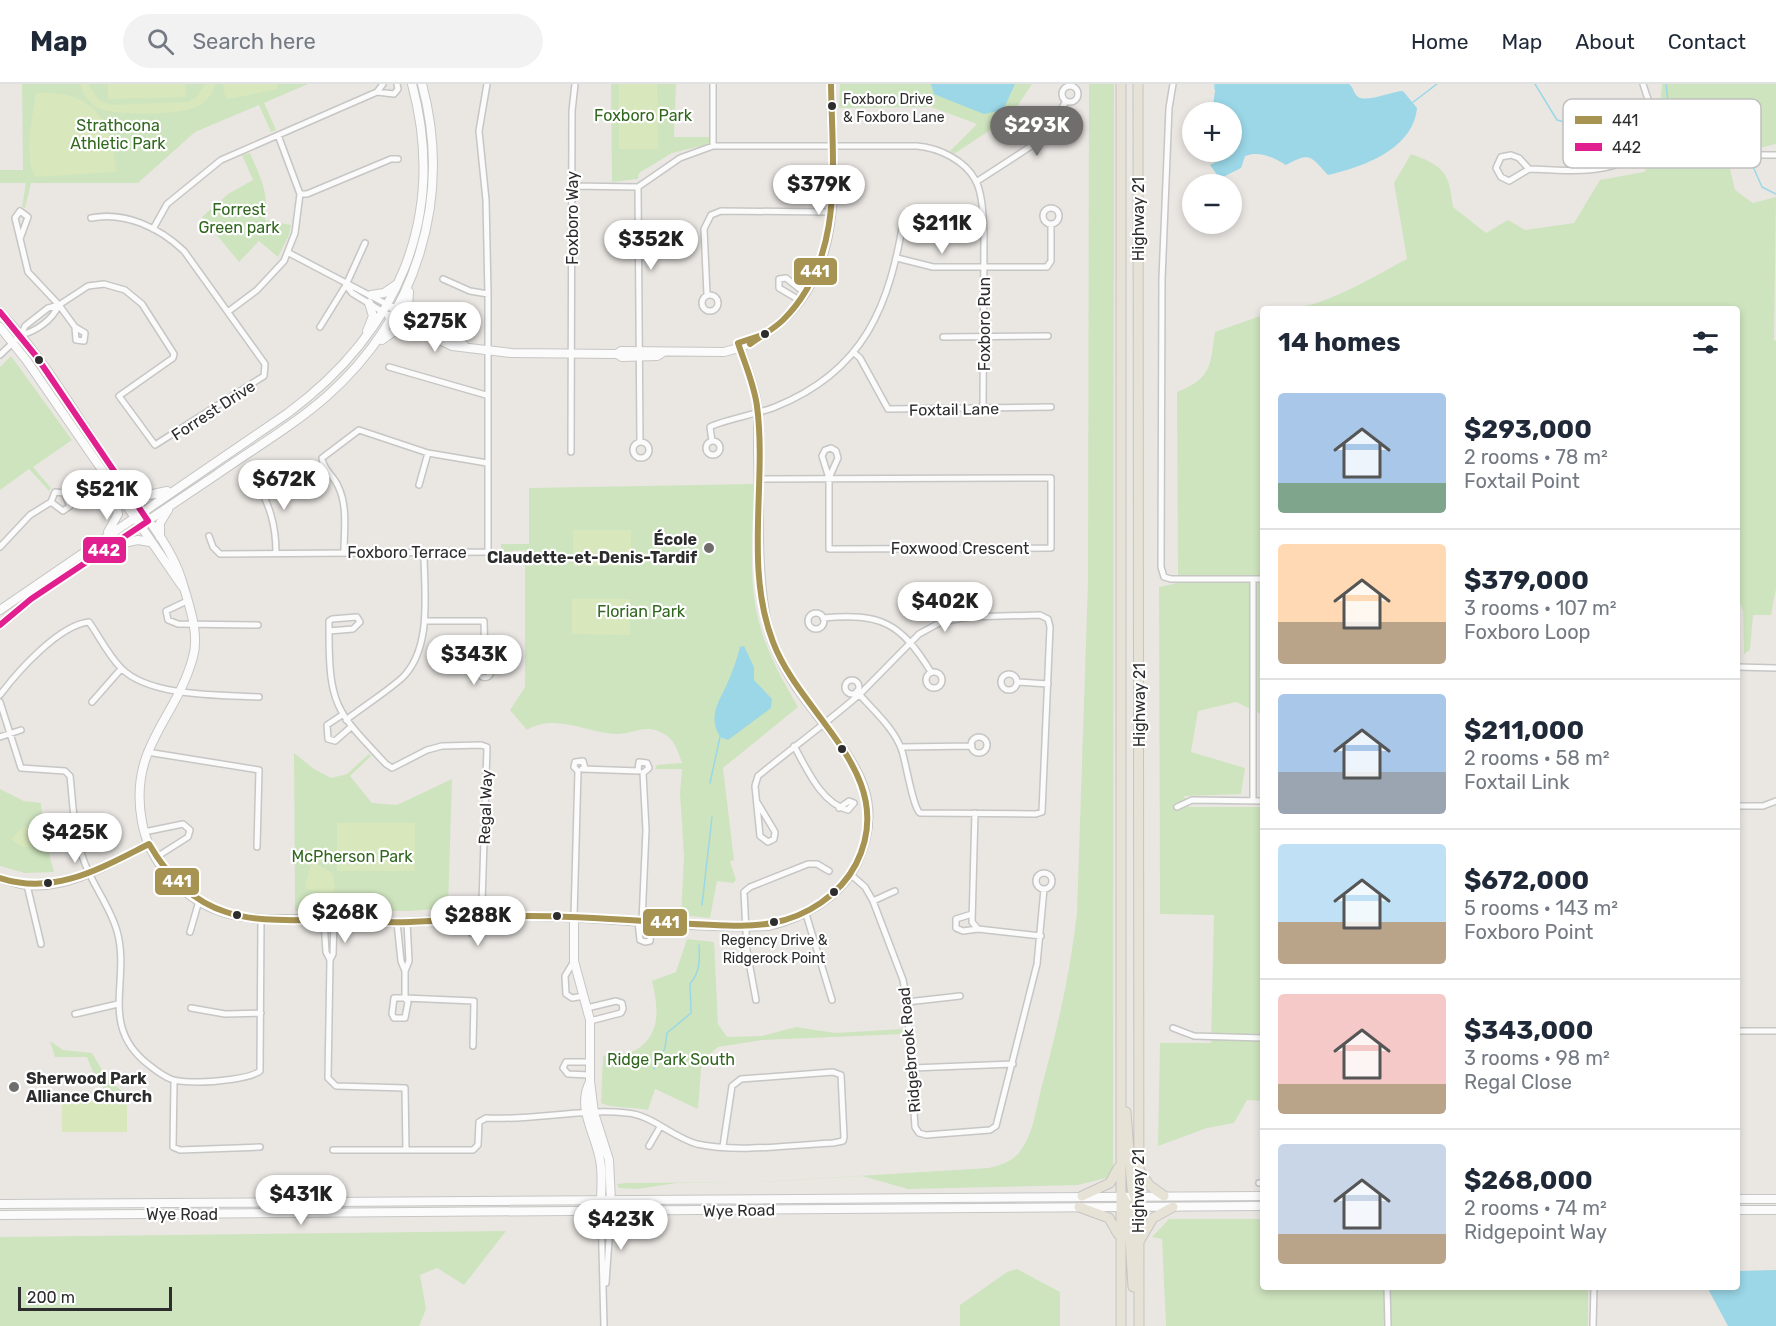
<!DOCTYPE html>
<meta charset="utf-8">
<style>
body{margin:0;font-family:Rubik,sans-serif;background:#f2f2f3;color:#1f2937;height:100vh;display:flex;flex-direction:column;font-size:22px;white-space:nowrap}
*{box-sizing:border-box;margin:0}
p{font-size:20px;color:#747a83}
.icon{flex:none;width:33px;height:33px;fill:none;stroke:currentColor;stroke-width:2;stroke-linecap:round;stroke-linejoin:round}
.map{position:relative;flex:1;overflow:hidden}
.drawer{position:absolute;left:1260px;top:222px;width:480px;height:984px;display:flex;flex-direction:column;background:#fff;border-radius:6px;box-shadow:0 3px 9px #0003}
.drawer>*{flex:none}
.fabs{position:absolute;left:1182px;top:18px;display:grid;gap:12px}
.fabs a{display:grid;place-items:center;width:60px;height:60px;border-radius:50%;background:#fff;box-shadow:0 3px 9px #0003;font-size:30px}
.scale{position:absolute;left:18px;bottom:15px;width:154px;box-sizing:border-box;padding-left:6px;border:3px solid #2d2d2d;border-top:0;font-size:16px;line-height:21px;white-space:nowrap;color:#2d2d2d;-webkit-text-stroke:4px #fff;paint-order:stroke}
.price{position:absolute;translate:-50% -51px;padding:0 14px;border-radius:21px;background:#fff;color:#222;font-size:20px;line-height:39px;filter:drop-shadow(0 2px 3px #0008)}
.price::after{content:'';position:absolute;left:50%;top:36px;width:18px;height:14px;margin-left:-9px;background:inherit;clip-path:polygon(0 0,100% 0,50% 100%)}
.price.selected{background:#6f6e6d;color:#fff}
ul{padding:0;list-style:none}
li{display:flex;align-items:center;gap:18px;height:150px;padding:0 18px}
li+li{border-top:2px solid #e0e1e3}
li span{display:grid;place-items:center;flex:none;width:168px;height:120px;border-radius:6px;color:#555}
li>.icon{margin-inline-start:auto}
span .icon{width:72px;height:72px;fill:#fffc;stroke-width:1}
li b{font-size:26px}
h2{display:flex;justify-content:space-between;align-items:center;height:72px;padding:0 18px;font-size:26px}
header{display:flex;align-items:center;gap:36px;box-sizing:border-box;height:84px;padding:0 30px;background:#fff;border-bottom:2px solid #e0e1e3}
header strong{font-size:28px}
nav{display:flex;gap:33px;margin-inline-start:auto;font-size:21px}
.search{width:420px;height:54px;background:#f2f2f3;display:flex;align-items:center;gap:15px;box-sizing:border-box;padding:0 21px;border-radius:33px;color:#747a83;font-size:22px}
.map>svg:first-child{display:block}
.green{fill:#cee4be}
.pitch{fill:#d8e7bc}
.water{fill:#9bd7e7}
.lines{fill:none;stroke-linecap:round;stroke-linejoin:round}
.stream{stroke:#9bd7e7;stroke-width:1.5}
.street-casing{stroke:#c6c6c5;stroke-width:8}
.secondary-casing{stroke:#c6c6c5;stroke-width:10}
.primary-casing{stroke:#c6c4c3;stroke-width:11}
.street{stroke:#fcfbfb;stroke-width:5}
.secondary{stroke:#fcfbfb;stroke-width:8}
.primary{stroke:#e7e2d6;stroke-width:9}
.bus-1-casing{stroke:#fff;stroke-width:10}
.bus-2-casing{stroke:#fff;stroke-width:10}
.bus-1{stroke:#a79352;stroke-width:6}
.bus-2{stroke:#e11f8f;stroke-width:6}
.bus-dot{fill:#2d2d2d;stroke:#fff;stroke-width:2}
.poi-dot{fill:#6f6e6d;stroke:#fff;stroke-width:2}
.labels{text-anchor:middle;stroke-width:4.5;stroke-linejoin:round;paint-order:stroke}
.bus-label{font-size:14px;fill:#2d2d2d;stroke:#fff;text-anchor:start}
.park-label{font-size:16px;fill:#31671f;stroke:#fff}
.street-label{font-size:16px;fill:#2d2d2d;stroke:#fff}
.poi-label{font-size:16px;font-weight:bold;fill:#2d2d2d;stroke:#fff;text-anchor:end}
.key{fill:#fff;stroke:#c0c0c0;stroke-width:1.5}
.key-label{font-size:16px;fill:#2d2d2d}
.line-badge{stroke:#fff;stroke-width:2}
.badge-label{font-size:16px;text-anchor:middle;font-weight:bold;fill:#fff}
</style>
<header>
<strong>Map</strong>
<div class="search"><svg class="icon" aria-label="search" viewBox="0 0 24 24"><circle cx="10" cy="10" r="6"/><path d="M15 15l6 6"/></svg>Search here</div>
<nav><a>Home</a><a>Map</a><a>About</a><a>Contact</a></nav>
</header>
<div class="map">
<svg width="1776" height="1242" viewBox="0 0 1776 1242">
<rect width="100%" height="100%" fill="#eae7e3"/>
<path class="green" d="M22,0H308L264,19L276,46L271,48L259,21L195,48L138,99H31L25,124L22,123L26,99H0V86H23Z
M611,0H676L674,53H710V60L672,69L639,89L638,95L612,98Z
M840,0H1032L1010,33L954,70L950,67L977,40L931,23L839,24Z
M1089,0H1114L1113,1088L1109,1096L1106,1094L1078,1101L951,1104L908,1105L862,1092L761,1098L677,1099L637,1105L619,1104L617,1100L626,1099L759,1098L989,1084C1001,1081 1014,1077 1021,1066C1033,1050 1036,1025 1041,1005C1057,947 1070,890 1077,829L1088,497Z
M1662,0H1776V60L1727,72L1735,106L1753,119L1776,113L1774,256L1776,257V504L1771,531H1753L1750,566L1744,570L1743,527L1737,512V225H1294C1334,217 1371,194 1407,175L1394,99L1411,70C1444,82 1449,88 1453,123L1486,149L1508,136L1525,146L1574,139L1600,96L1644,88L1663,67L1673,43L1660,21Z
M250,69C261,95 269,108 265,136L291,141L289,151L278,173L259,157L239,178L202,133L228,110L253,96L242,71Z
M1263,231V631L1236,618L1198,627L1191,668L1245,684L1241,710L1184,712L1189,723H1263V1017L1247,1016L1234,1039L1207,1044L1158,1062L1160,959H1211L1214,831L1160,830L1159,503L1178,499L1177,308C1212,294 1210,282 1215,248Z
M11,272L72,356L33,383L51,404L49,407L29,385L0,406V283Z
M753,400C754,442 748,489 757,530C764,563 781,594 798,623L723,684L734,776L730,777L736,796L733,799L717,797L710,834L681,831L684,773L680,709L682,685H655L657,681L682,679C677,665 674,653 658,647C644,641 632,650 617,650C589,650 556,628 527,646L510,626L525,603V466L501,468V460H529V404Z
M294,669L314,685L331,694L347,690L369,670L371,672L350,692L372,719L397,721L452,695L448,824L409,827H295Z
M0,705L24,717L41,719L44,751L54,788L25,789L0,782Z
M687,855L714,858L718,940L727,953L762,952L796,943L835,949L904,945L902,949L904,950L762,956L718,963L708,972L701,985L698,1025L655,1005L648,1026C635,1023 609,1024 601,1019L603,972C612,970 628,971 636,966C662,950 658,922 652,897L676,888Z
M50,957L63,966L92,969L107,994L123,1008L122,1010C100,1012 93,988 87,973H55Z
M1169,1135H1263V1203H1588V1242H1166L1162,1155L1152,1153Z
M506,1147L464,1201L437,1184L420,1191L426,1225L419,1242H0V1153Z
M1017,1185L1060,1208V1242H960V1221L1007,1188Z"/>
<path class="pitch" d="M80,0H88L99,16L110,21L188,18L196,13L206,0H215C212,11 205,20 194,24C176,31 112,32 96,23C88,18 83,9 80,0Z
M108,0H185L186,13L108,15Z
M223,0H277V5L229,15L225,12Z
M619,0H657L658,65H619Z
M36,9C94,6 112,35 116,88L36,93C23,77 33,29 36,9Z
M573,446H631V482H573Z
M572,515H630V551L572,550Z
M337,739H415V787H337Z
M24,742L29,743L41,758L29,763H22L11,755Z
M312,777L332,789L335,802L333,812L307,805L305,801Z
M62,1017H127V1048H62Z"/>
<path class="water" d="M931,0H1015L1003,26L984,30L941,13L934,10Z
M1216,0H1349C1354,4 1353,8 1357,12C1364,20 1392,7 1403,7L1417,24C1413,66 1362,83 1328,91C1311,73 1311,67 1286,81C1274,74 1260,66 1245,72L1241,84L1223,93L1218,92L1210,81L1218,77L1223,68H1232V28H1212Z
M744,562L754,583V596L772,615L771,624L728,656L720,653C708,633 718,619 727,600C732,589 737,575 740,563Z
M1776,1186V1242H1728L1707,1203H1737V1187Z"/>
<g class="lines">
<path class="stream" d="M1535,0L1557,36L1568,39L1602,47L1641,34
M1666,0L1668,18
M1215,5V0
M1412,19L1437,0
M1668,19L1687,29L1699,27L1706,40L1712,33L1722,31L1725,34L1730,60
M1662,26L1667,19
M1751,78L1762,103L1776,110
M710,699L720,653
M702,821L712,733
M654,985L665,964L667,949L691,929L690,900C700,888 700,876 699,861"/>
<g class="street-casing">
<path id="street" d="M713,0V62
M1173,0L1169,24L1162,195L1161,483L1164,493L1171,495H1263
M1643,0C1666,79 1705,69 1776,71
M1062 10a8 8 0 1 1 16 0a8 8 0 1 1-16 0Z
M377,8L394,10L398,5L397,0
M1511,71L1519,74L1529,85L1509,97L1501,93L1496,84L1501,73Z
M1529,85C1591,88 1617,91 1668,51
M976,98L1036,59L1049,45L1066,17
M572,102L638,103L680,74L713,62H917C939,64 965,76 976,97C983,112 983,133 984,149L983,324
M638,103L640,358
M300,110H307L391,75H398
M1043 132a8 8 0 1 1 16 0a8 8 0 1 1-16 0Z
M153,145L167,120L221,76L377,8L383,0
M20,155L28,133L20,127L15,134L28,188L59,221L75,243L85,249L84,257L76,256L75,243
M289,169L388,221
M897,174L933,183H1047L1051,177V140
M443,195L470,207L488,210
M346,201L352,209L383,228
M707,210L704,145L711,131L721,127L832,128
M702 219a8 8 0 1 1 16 0a8 8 0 1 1-16 0Z
M801,217L779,204V195L786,194L806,210
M229,227L257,206L284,177L295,149L300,110L278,51
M320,243L346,201L365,159
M21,251C37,247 52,236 59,221
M943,253L1048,252
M853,268L860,274L888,325L1051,323
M0,271L21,251L25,242L48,224L59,221L88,202L104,200L125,206L142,220L174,270L173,274L119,312L155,361L264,292L265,280L184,167C160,144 125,127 91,134
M389,283L486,311
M706 364a7 7 0 1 1 14 0a7 7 0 1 1-14 0Z
M712,357L710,343C716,338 761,329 775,323C865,287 890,221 904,132
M633 366a8 8 0 1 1 16 0a8 8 0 1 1-16 0Z
M571,368L572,27L575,0
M255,395C269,420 276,439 276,469
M759,395L1051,394V464L829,465V394L822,372L825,366L831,364L836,367L838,374L829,394
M419,401L428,369
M209,452L213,463L220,470L488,468V210L486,116L479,47L487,0
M0,463L30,431L51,418L55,408L64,409L70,422L63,427L51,418
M344,468C344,447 348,422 338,402C334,392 323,386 322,374L359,346L428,369L487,379
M187,517L166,527L168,536L178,540L258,541
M808 537a8 8 0 1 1 16 0a8 8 0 1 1-16 0Z
M357,533L360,538L353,545L329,547V537L332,535Z
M823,534C881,529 900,538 931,588
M425,537H484L485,582
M329,547C329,622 336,627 386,680L392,684L427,666L442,662L481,661L487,663L481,850L471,849L469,834
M479.5 588a5.5 5.5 0 1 1 11 0a5.5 5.5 0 1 1-11 0Z
M1737,583L1776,584
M926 596a8 8 0 1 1 16 0a8 8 0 1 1-16 0Z
M1001 598a8 8 0 1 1 16 0a8 8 0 1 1-16 0Z
M845 603a7 7 0 1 1 14 0a7 7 0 1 1-14 0Z
M1018,598L1048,600
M0,611C18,587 59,541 89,538C99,552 108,571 121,584C149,613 221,611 259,613
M0,618L21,684L65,687L70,692C74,728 73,755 89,789C98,808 111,826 117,847C131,897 98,942 149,981C169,997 174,998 198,998C212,998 250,995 260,987L261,835
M92,618L121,585
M342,631L327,641L328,655L335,657L351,643
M346,636C364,622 385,609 402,594C433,564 424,507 424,469
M0,653L21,646
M971 661a8 8 0 1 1 16 0a8 8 0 1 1-16 0Z
M794,662C807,685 821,719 848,726L854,719L849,717L839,724
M901,663L972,662
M147,668L259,686L257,763
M582,685L639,687
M638,687L639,678L647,679L649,684L643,689L646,746L642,837
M1253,717V495
M757,718L775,748L774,755L768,758L760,752L755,702L758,692C792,664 828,638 861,609L919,550L941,538L969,533L1040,531L1048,535L1050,543L1042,728L1036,730L920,729C913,724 906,679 902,667C895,645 874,627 859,610L857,607
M1737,722H1763L1776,717
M1177,723L1192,716L1263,717
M975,729L972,838L978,845L1041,852
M144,748L183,740L190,746L188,753L155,774
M1036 797a8 8 0 1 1 16 0a8 8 0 1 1-16 0Z
M850,790L865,803L873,817L903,896L907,918L915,1043L919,1049L926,1051L990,1046L996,1042L1037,880L1044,805
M27,801L41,860
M873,817L895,807
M806,830L832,916
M972,830L956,835V844L963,847L978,845
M574,833L578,687L574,683L575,678L583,677L585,684
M324,837L326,868L330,876
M334,837L333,870L330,876L328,994L336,1002L405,1004L406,1066
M638,837L640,856L645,858L650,857L652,838
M397,838L401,877L405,887
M407,838L409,877L405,887V914L408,918L405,934H394L392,930L394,914H405L474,917L473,962
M190,848L199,817
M574,877L565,892L566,910L572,914L584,912
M756,916L747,867L744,808L750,803L808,780H817L829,787
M907,918L960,912
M191,924L225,930L261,929
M587,924L616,917L622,919L623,925L621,929L590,937
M75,930L118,920
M1173,944L1194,952L1263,954
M1737,947H1776
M912,984L1013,980
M589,991L568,990L563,984L566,978H590
M174,999L173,1063L180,1066L260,1063
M649,1062L660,1043
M333,1066H473L478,1061L479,1038L486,1034C532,1037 580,1024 627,1029C652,1031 672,1053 697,1060C737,1069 792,1061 833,1059L843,1057L844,1053L841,991L833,988L741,995L732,1002L723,1062
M1259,1099H1263
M601,1127L604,1242
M606,1199L611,1127
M1387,1203L1388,1242
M1593,1242L1594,1203"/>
</g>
<g class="secondary-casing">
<path id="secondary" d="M409,208L408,225L415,235
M371,211L384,209L397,200
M393,224L464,261
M0,228C46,276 80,338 117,392C138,424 169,457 181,494C188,518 200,548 193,573C176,636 128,663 142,738C149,777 180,811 216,826C244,837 274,835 303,835C337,836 370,839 404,838C446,837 488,831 530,832C610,833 690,845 769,842C804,833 839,814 856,781C895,702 835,661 797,604C783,583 769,555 765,529C756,476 760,420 758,366C758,351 759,335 757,321C755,302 746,282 740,264
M389,232L452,262L511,269L617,270L622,273L657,272L662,269
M0,243L27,277L182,502
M367,247L373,232L369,219
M382,256L396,246L410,245
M617,270L621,267L724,268C750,262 772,248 790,229C848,167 831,77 831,0
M125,399L144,412L167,407
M108,448L118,430L113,408
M160,453V439L168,426
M118,460L138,456L150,458
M0,526L288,329C397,248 448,134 412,0
M0,541L31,515C93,473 154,433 216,391C253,365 293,342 327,312C416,233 453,115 422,0
M0,794C9,797 18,800 27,801C69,806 112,778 149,760
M574,833V877L590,936V997L594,1029L609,1076L611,1118
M590,998C576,1023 596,1051 600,1076C603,1090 601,1105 601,1120
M1737,1115H1776
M0,1120L1263,1112
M1737,1126H1776
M0,1131L1263,1122"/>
</g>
<g class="primary-casing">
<path id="primary" d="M1121,0V1242
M1138,0L1139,1242
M1126,1028L1132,1105L1136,1118
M1140,1087L1149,1101L1164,1112
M1082,1112L1110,1099L1118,1084
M1123,1113L1128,1123L1133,1203
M1079,1123L1109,1134L1118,1150
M1140,1156L1153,1134L1173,1123"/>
</g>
<use href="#street" class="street"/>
<use href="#secondary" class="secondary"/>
<use href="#primary" class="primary"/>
<g class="bus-1-casing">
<path id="bus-1" d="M750,260C761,252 774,245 783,236C846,174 832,79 831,0
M0,794C55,812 101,784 149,760C167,791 191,817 226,828C255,838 287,836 317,836C348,837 379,839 410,838C449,837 489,832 528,832C583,832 639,837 693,840C720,841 746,844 772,839C806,833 840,811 856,780C901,691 801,633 773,558C744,483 767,399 757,322C754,300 745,280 738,259L762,251"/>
</g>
<g class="bus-2-casing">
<path id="bus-2" d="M0,228L36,272L148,437L31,515L0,541"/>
</g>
<use href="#bus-1" class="bus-1"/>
<use href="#bus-2" class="bus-2"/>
</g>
<g class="bus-dot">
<circle cx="832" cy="22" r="5"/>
<circle cx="765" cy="250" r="5"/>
<circle cx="39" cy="276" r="5"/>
<circle cx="842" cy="665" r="5"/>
<circle cx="48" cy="799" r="5"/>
<circle cx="834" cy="808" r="5"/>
<circle cx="237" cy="831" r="5"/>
<circle cx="557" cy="832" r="5"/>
<circle cx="774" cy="838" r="5"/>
</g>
<g class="poi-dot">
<circle cx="709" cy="464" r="6"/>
<circle cx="14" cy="1003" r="6"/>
</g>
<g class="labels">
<g class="bus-label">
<text x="843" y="20">Foxboro Drive<tspan x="843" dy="18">&amp; Foxboro Lane</tspan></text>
<text x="774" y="861" text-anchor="middle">Regency Drive &amp;<tspan x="774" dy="18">Ridgerock Point</tspan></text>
</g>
<g class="park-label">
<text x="643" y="37">Foxboro Park</text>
<text x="118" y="47">Strathcona<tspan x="118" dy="18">Athletic Park</tspan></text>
<text x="239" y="131">Forrest<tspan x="239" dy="18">Green park</tspan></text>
<text x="641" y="533">Florian Park</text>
<text x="352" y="778">McPherson Park</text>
<text x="671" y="981">Ridge Park South</text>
</g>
<g class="street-label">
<text transform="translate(572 134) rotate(-90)" y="6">Foxboro Way</text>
<text transform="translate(1138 135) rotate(-90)" y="6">Highway 21</text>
<text transform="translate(984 240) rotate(-90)" y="6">Foxboro Run</text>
<text transform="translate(954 325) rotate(-1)" y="6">Foxtail Lane</text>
<text transform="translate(213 326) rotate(-33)" y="6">Forrest Drive</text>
<text x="960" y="470">Foxwood Crescent</text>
<text x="407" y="474">Foxboro Terrace</text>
<text transform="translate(1139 621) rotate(-90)" y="6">Highway 21</text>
<text transform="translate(485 723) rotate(-88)" y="6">Regal Way</text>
<text transform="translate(909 966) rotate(-95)" y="6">Ridgebrook Road</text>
<text transform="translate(1138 1107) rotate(-90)" y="6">Highway 21</text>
<text transform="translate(739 1126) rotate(-1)" y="6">Wye Road</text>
<text x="182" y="1136">Wye Road</text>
</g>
<g class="poi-label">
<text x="697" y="461">École<tspan x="697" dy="18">Claudette-et-Denis-Tardif</tspan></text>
<text x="26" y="1000" text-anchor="start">Sherwood Park<tspan x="26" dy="18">Alliance Church</tspan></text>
</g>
</g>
<rect x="1563" y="15" width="198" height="69" rx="9" class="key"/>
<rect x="1575" y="32" width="27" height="8" fill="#a79352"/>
<rect x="1575" y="59" width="27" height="8" fill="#e11f8f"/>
<g class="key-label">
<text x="1612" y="42">441</text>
<text x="1612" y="69">442</text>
</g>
<g class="line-badge">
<rect x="793" y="173" width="45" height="29" rx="6" fill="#a79352"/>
<rect x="82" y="452" width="45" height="28" rx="6" fill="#e11f8f"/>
<rect x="154" y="783" width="46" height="29" rx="6" fill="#a79352"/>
<rect x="642" y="824" width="46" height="29" rx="6" fill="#a79352"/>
</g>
<g class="badge-label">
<text x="815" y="193">441</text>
<text x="104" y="472">442</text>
<text x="177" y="803">441</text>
<text x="665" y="844">441</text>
</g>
</svg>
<div class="fabs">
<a>+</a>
<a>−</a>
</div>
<div class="scale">200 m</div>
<b class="price selected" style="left:1037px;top:73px">$293K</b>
<b class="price" style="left:819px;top:132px">$379K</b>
<b class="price" style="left:942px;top:171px">$211K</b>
<b class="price" style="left:651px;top:187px">$352K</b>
<b class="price" style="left:435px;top:269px">$275K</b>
<b class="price" style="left:284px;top:427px">$672K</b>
<b class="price" style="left:107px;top:437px">$521K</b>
<b class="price" style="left:945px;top:549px">$402K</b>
<b class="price" style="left:474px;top:602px">$343K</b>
<b class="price" style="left:75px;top:780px">$425K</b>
<b class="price" style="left:345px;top:860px">$268K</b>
<b class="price" style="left:478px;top:863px">$288K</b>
<b class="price" style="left:301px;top:1142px">$431K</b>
<b class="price" style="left:621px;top:1167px">$423K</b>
<section class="drawer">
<h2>14 homes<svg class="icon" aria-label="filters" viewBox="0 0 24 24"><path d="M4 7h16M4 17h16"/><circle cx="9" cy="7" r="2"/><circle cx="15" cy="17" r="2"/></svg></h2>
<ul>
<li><span style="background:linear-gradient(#a9c7e8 75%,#7fa58c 0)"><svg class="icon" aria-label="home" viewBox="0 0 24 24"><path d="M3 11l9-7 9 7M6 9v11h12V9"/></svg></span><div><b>$293,000</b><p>2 rooms · 78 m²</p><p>Foxtail Point</p></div></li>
<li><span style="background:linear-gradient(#ffd9b3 65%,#b9a48a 0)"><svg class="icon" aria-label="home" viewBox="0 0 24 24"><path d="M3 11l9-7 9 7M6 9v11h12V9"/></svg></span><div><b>$379,000</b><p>3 rooms · 107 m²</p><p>Foxboro Loop</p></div></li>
<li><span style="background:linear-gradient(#a9c7e8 65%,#9aa5b1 0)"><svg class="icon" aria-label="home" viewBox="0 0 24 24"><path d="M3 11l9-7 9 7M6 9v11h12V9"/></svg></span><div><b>$211,000</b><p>2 rooms · 58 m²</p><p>Foxtail Link</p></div></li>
<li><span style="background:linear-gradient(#bfe0f5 65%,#b9a48a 0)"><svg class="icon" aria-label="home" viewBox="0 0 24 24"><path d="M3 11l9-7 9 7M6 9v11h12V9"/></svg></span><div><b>$672,000</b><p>5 rooms · 143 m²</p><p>Foxboro Point</p></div></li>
<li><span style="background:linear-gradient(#f6c9c9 75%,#b9a48a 0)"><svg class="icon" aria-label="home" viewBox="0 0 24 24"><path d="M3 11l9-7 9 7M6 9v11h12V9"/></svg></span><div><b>$343,000</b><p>3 rooms · 98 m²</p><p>Regal Close</p></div></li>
<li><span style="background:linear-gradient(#c9d6e8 75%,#b9a48a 0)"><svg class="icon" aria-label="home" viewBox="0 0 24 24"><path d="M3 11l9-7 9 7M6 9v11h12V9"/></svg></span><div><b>$268,000</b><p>2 rooms · 74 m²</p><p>Ridgepoint Way</p></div></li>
</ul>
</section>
</div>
